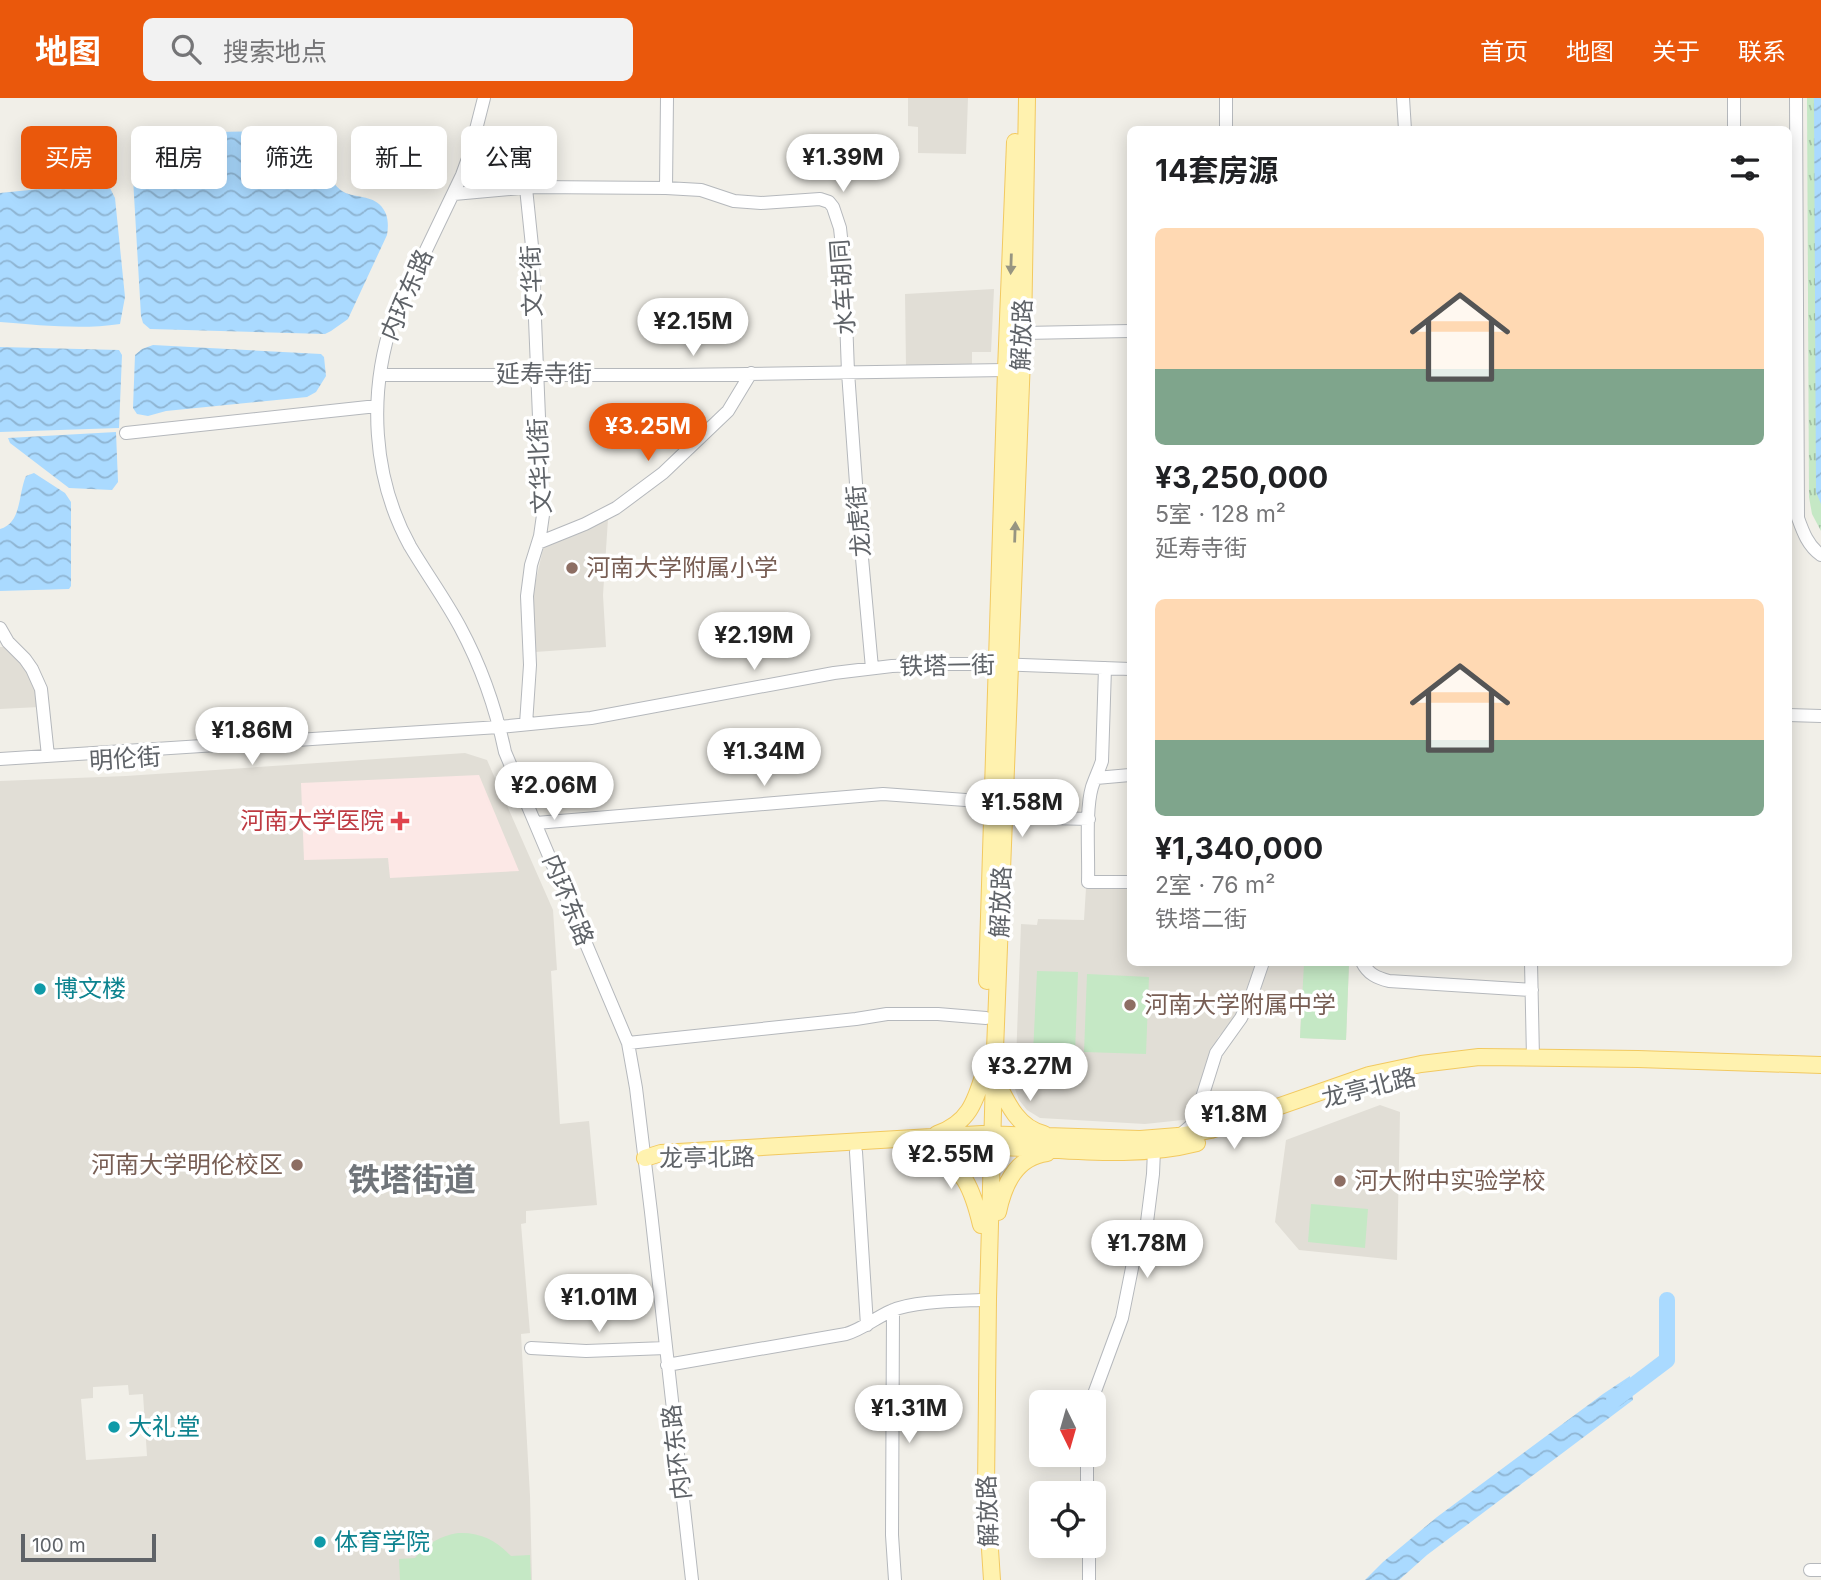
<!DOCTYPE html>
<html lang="zh">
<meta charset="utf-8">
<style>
body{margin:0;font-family:Inter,"Noto Sans SC",sans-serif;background:#f2f2f2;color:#202124;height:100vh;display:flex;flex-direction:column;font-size:26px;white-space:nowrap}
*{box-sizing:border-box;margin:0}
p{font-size:23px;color:#757577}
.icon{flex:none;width:38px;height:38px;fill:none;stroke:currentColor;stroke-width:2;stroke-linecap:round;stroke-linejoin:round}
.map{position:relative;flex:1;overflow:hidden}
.panel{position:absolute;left:1127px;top:28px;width:665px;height:840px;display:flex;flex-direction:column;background:#fff;border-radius:10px;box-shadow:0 4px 18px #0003}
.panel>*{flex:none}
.guide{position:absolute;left:21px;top:28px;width:665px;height:63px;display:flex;gap:14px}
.needle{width:46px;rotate:175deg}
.tools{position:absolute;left:1029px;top:1292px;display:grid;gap:14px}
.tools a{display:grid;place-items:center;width:77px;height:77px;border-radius:10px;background:#fff;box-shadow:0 4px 18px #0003;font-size:35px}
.scale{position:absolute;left:21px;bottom:18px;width:135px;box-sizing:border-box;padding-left:7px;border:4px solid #5f6368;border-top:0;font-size:19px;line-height:24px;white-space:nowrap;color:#5f6368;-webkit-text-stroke:5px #fff;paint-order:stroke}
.price{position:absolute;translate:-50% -60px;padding:0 16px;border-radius:24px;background:#fff;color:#222;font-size:23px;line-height:46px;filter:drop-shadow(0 2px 4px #0008)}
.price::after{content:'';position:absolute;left:50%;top:42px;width:21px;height:16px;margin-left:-10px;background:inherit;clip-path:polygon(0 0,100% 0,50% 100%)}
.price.current{background:#ea580c;color:#fff}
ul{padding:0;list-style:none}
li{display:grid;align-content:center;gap:14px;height:371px;padding:0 28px}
li span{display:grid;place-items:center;height:217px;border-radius:10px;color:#555}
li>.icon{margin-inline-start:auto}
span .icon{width:126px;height:126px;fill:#fffc;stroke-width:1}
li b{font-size:30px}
h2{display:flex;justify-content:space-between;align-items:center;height:84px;padding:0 28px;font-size:30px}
.chip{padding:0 24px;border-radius:10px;background:#fff;box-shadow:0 4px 18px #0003;font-size:24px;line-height:63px}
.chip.current{background:#ea580c;color:#fff}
header{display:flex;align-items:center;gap:42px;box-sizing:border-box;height:98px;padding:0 35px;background:#ea580c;color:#fff}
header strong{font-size:33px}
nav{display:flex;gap:38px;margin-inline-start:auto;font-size:24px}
.search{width:490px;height:63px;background:#f2f2f2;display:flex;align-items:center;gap:18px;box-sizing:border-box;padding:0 24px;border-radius:10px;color:#757577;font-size:26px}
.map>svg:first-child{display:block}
.education{fill:#e1ded6;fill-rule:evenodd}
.medical{fill:#fce8e6}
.grass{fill:#c5e8c5}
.park{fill:url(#park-tufts)}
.water{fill:url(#water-waves)}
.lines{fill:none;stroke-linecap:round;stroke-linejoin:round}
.river{stroke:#aadaff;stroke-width:16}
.minor-casing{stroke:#b5b8bc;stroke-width:14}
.major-casing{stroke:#f2c960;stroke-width:18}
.minor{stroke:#fff;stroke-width:12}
.major{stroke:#fff2af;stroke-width:16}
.oneway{fill:#979581}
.education-dot{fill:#8d6e63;stroke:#fff;stroke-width:2.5}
.health-dot{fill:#e0444e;stroke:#fff;stroke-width:2.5}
.culture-dot{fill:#0f9aa8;stroke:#fff;stroke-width:2.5}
.labels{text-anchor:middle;stroke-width:7;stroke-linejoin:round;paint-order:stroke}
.street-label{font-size:24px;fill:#5f6368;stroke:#fff}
.education-label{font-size:24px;fill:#785e54;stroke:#fff;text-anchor:start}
.health-label{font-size:24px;fill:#be3a42;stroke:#fff;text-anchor:end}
.culture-label{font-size:24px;fill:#0d838f;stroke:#fff;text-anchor:start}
.district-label{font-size:32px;font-weight:bold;fill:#70757a;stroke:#fff}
</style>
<header>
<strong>地图</strong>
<div class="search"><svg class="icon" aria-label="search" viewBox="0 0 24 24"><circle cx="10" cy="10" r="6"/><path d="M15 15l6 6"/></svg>搜索地点</div>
<nav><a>首页</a><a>地图</a><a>关于</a><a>联系</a></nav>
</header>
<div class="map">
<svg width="1821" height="1482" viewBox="0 0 1821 1482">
<defs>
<pattern id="park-tufts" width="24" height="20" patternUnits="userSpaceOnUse" patternTransform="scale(1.75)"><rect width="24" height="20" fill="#c5e8c5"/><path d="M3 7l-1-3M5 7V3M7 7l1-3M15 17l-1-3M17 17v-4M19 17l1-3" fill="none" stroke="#a3c0a4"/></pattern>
<pattern id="water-waves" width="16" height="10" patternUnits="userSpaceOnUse" patternTransform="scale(1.75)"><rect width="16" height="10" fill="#aadaff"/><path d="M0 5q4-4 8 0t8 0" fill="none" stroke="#8eb4d2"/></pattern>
</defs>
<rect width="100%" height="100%" fill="#f1efe8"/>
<path class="education" d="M908,0H968L966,56L918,55V29L908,28Z
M994,191L991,254H972V266L906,268L905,196Z
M608,421L603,497L606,549L535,554L533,494L544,447L601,422Z
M0,549H7L27,572L37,593L39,609L0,611Z
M465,655L487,662L553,812L557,872L551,873L560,1026L589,1023L597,1107L526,1113V1125L521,1126L530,1235L521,1236L530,1398L532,1482H0V683L126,678ZM128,1287L129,1297L143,1296L147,1358L86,1362L81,1301L93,1300V1289Z
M1086,790L1130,791V864L1349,865L1346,942L1300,940L1301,916L1284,904L1275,902L1274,900L1259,899L1260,892L1247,890L1242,911L1231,927L1219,938L1209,957L1192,1021L1145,1026L1040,1020L1027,1012L1019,1002L1015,991L1021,826L1037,827L1038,821L1084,822Z
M1380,1007L1400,1014L1397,1162L1299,1152L1275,1124L1286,1042Z"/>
<path class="medical" d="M479,677L519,773L390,780L388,760L304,762L301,685Z"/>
<path class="grass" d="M1304,865H1349L1346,942L1300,940Z
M1037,873L1078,874L1075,956L1033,955Z
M1087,876L1149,879L1146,956L1084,954Z
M1311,1106L1368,1111L1365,1150L1308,1144Z
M458,1435C480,1434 496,1442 511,1458L530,1457L531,1482H400L399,1461L415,1460C426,1446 440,1438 458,1435Z"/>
<path class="park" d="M1807,0H1821V433L1812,416L1809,399Z"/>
<path class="water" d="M1814,0H1821V406L1816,394Z
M272,33C301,41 307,50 324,73C330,80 335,88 342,93C353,100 369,97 379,106C388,114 389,125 387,137L348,221L331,233L325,236L150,231L143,225L141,218L133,80C136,70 139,43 149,37C153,35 161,35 166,35Z
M98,85L110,90L115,100L125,199L120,226C80,232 40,227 0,224V95Z
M153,247L321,256L324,259L326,278L316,294L307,299L166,313L148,318L137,316L133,310L135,257L142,251Z
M0,249L119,252L122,257L119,330L0,334Z
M116,334L118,384L112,392L69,390L10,345L8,340Z
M34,375L65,395L71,404V488L69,491L0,493V431C22,425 18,396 26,378Z
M1630,1278L1633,1302L1427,1457L1399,1482H1365L1383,1464L1437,1419L1603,1296Z"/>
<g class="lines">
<path class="river" d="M1614,1302L1667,1262V1202"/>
<g class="minor-casing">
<path id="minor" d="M484,0L470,55L462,77C447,109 431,141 416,173C408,189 399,205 393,221C368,295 372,379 410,448C426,475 445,501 460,529C481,568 496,611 505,654L628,945L636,990L651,1114L692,1482
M1226,0V32
M1403,0L1405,32
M1796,0L1798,420C1803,434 1808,448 1821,457
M1734,32V0
M666,90L667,0
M454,96L532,89L666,90L701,92L734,103L761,105L820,101L829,104L833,109L840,130L844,167L848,274L859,427L872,570
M1023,235L1130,233
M380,277H678L1006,272
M126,335L377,308
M538,445L585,426L616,410L663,375L728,313L751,275
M0,530L8,544L25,561L32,571L41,591L48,658
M1105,570L1102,663C1099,672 1095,680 1092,689C1085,713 1089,758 1088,784H1130
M1788,617L1821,618
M526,626L530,567L527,498L531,467L540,438L543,417L532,148L526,90
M0,661L499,629L591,620L834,575L892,568L946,566H992L1130,571
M1096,680L1130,677
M1004,719L1089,721
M536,725L883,696L993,704
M1362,864C1368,876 1377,880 1389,883L1532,892
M1531,864L1533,960
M628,945L856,921L887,916H938L986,920
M1179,1038L1194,1025L1216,955L1241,920L1251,899L1263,864
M856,1054L867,1227
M893,1212L892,1437L895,1482
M531,1250L586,1253L666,1250
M667,1267L846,1236C863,1231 875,1220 891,1213C912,1203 957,1203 981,1202
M1091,1304L1122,1220L1133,1165L1146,1132L1153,1076L1154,1052
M1087,1356V1395
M1089,1447V1482
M1810,1472H1821"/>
</g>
<g class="major-casing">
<path id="major" d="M987,883L1006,272L1015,44
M996,982C1007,1005 1018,1030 1044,1036
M937,1036C968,1025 975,1005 984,975
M912,1051C939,1050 966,1048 993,1049C1060,1050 1131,1062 1197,1045
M929,1052C964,1067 973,1093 981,1127
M645,1060L661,1055L982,1036L1140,1041L1178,1038L1211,1032L1369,977L1421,966L1479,959L1638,961L1821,967
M998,1114C1004,1086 1016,1059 1047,1055
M992,1482L986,1390L988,1201L994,977L1023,235L1027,0"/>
</g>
<use href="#minor" class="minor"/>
<use href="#major" class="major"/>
</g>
<defs><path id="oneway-solid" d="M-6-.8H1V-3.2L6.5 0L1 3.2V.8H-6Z" transform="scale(1.75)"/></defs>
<g class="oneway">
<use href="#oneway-solid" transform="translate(1011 166) rotate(92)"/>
<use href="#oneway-solid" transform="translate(1015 434) rotate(-88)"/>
</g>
<g class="education-dot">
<circle cx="572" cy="470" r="7"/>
<circle cx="1130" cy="907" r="7"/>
<circle cx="297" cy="1067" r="7"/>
<circle cx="1340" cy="1083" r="7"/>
</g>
<path class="health-dot" d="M396.5 712.5h7v7h7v7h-7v7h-7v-7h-7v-7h7z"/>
<g class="culture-dot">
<circle cx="40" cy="891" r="7"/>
<circle cx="114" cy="1329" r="7"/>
<circle cx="320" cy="1444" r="7"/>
</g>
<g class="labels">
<g class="street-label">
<text transform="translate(532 183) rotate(-92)" y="8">文华街</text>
<text transform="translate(843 189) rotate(-94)" y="8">水车胡同</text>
<text transform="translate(407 197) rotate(-67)" y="8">内环东路</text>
<text transform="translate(1022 237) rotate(-88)" y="8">解放路</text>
<text x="544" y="284">延寿寺街</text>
<text transform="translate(540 368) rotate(-93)" y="8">文华北街</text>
<text transform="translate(859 423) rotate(-95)" y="8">龙虎街</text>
<text transform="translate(947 568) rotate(-1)" y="8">铁塔一街</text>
<text transform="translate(125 661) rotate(-4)" y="8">明伦街</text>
<text transform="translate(568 802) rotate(68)" y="8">内环东路</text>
<text transform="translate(1001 804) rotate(-88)" y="8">解放路</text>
<text transform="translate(1369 990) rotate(-14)" y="8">龙亭北路</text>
<text transform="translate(707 1060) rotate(-1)" y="8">龙亭北路</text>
<text transform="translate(677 1354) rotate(-97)" y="8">内环东路</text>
<text transform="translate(988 1413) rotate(-92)" y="8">解放路</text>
</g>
<g class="education-label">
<text x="586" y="478">河南大学附属小学</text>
<text x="1144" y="915">河南大学附属中学</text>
<text x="283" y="1075" text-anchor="end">河南大学明伦校区</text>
<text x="1354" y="1091">河大附中实验学校</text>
</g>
<g class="health-label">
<text x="384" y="731">河南大学医院</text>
</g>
<g class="culture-label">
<text x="54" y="899">博文楼</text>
<text x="128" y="1337">大礼堂</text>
<text x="334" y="1452">体育学院</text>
</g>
<g class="district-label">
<text x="412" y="1093">铁塔街道</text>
</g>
</g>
</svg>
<div class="tools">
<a><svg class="needle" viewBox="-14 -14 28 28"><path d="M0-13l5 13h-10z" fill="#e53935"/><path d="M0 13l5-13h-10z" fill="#757577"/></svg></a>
<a><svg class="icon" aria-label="locate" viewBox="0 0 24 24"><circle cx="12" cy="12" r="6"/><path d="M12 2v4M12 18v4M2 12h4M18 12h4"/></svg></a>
</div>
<div class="scale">100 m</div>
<b class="price" style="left:843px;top:96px">¥1.39M</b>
<b class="price" style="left:693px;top:260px">¥2.15M</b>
<b class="price current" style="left:648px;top:365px">¥3.25M</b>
<b class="price" style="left:754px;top:574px">¥2.19M</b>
<b class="price" style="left:252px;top:669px">¥1.86M</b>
<b class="price" style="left:764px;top:690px">¥1.34M</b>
<b class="price" style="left:554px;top:724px">¥2.06M</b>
<b class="price" style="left:1022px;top:741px">¥1.58M</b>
<b class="price" style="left:1030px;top:1005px">¥3.27M</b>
<b class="price" style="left:1234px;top:1053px">¥1.8M</b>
<b class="price" style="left:951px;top:1093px">¥2.55M</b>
<b class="price" style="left:1147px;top:1182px">¥1.78M</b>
<b class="price" style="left:599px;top:1236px">¥1.01M</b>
<b class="price" style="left:909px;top:1347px">¥1.31M</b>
<div class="guide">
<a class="chip current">买房</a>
<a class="chip">租房</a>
<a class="chip">筛选</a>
<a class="chip">新上</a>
<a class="chip">公寓</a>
</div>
<section class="panel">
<h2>14套房源<svg class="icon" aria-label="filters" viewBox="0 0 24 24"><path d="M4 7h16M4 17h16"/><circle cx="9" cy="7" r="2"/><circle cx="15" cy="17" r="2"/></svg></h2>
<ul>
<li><span style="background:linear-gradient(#ffd9b3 65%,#7fa58c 0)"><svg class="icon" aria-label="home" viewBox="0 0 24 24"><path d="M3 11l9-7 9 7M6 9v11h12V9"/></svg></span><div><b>¥3,250,000</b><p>5室 · 128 m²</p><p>延寿寺街</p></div></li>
<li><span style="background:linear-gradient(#ffd9b3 65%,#7fa58c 0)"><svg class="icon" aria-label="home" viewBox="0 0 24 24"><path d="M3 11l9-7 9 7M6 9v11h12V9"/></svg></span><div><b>¥1,340,000</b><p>2室 · 76 m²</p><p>铁塔二街</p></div></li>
</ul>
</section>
</div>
